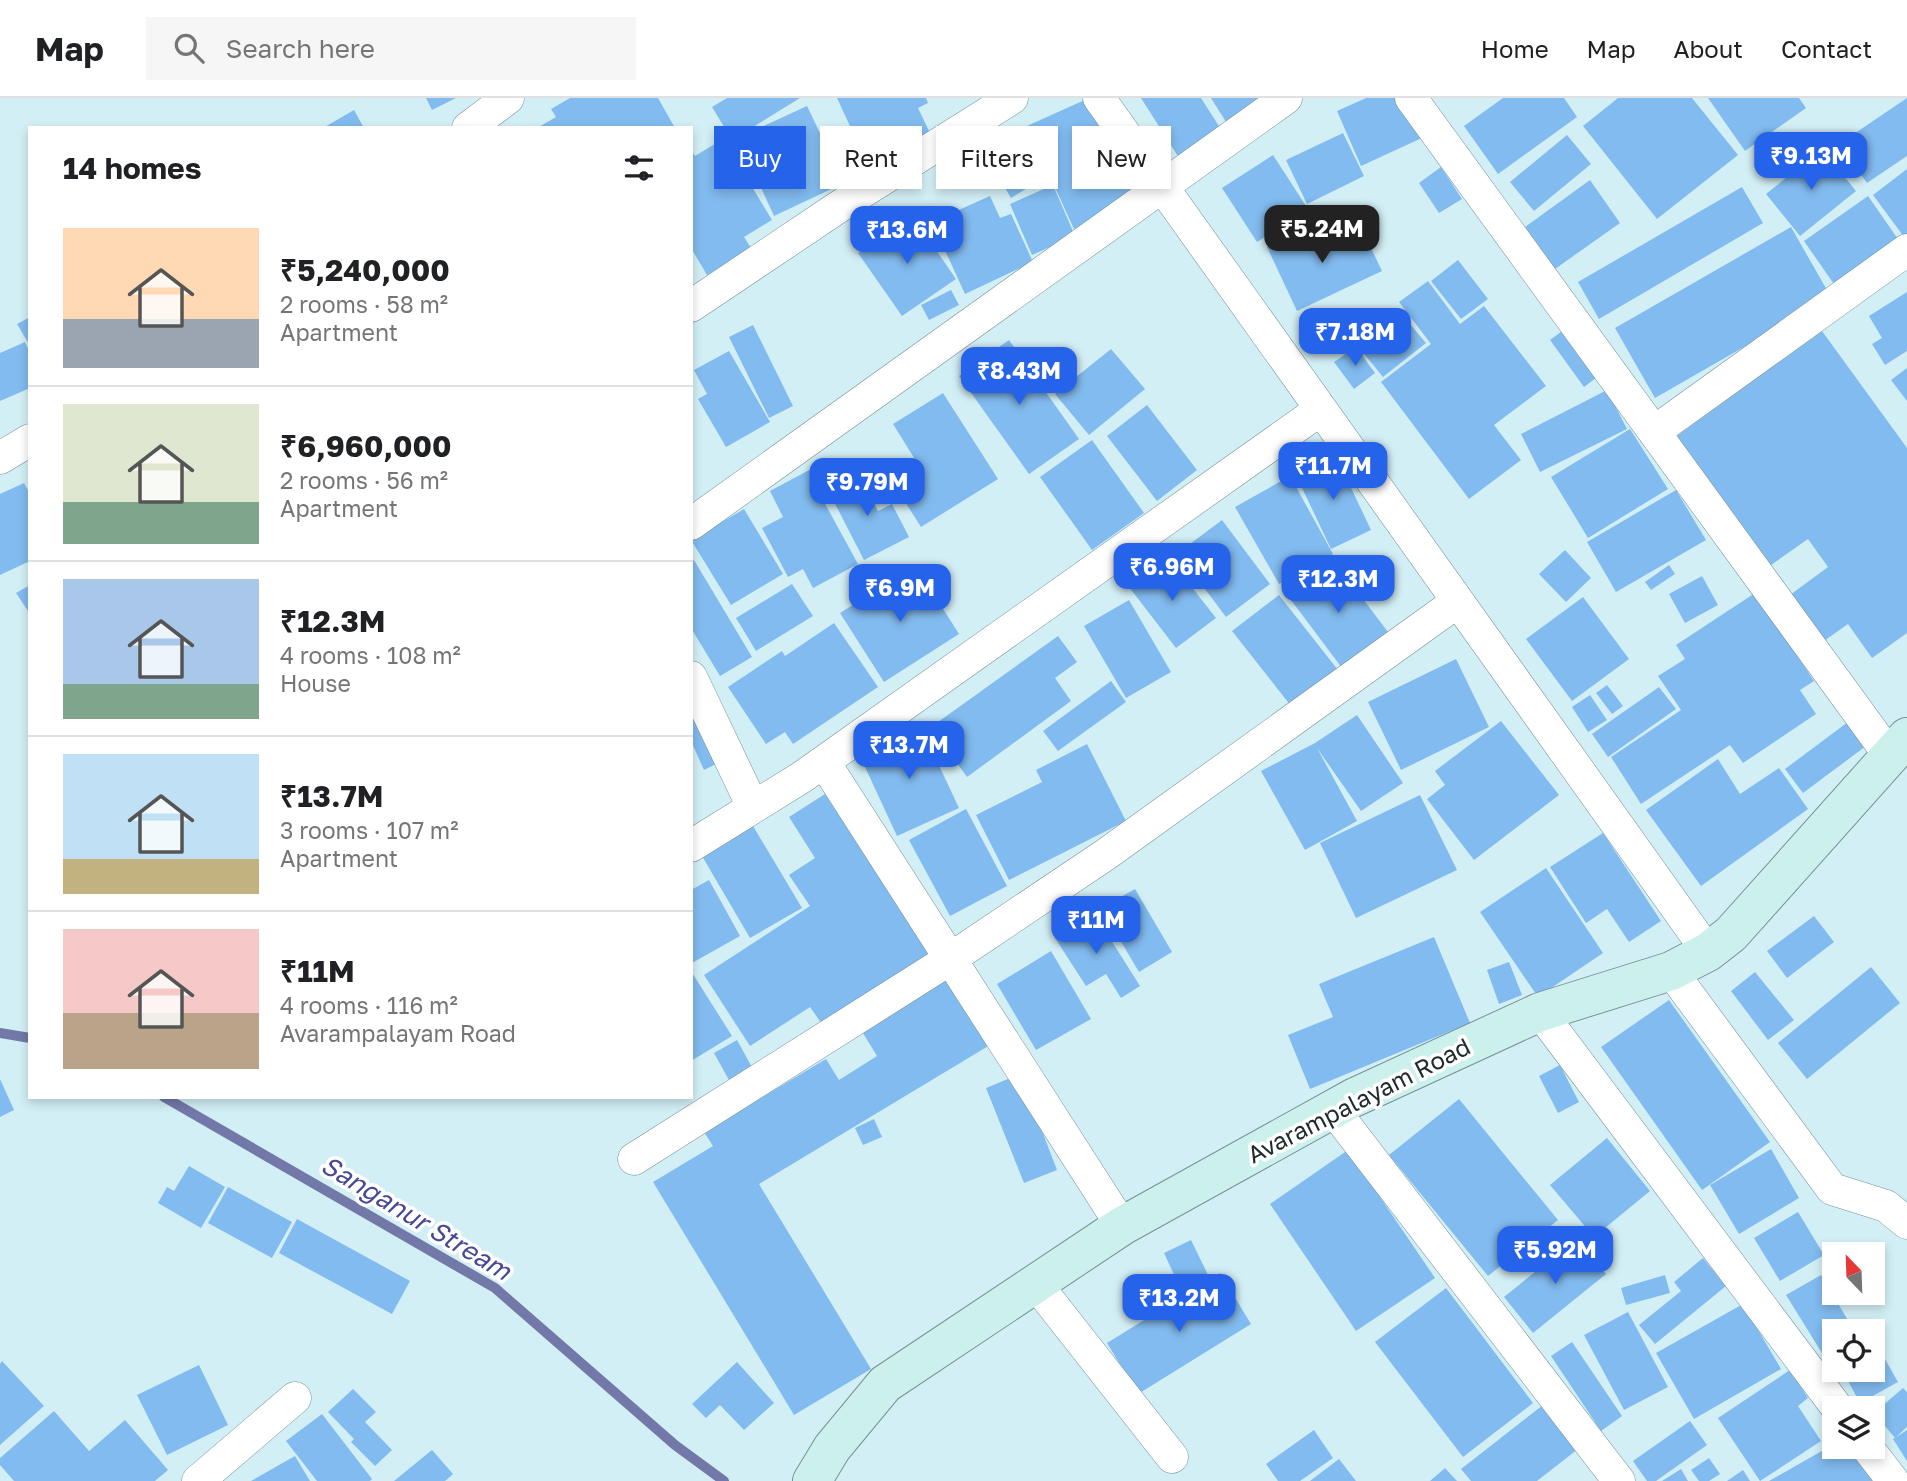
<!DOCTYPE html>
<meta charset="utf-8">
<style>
body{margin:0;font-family:"Golos Text",sans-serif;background:#f6f6f6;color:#202124;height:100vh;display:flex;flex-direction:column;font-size:26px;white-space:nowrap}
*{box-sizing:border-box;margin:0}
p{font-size:23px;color:#757577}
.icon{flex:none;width:38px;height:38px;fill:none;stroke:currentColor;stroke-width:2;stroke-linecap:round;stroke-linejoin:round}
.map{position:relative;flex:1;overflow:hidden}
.panel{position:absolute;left:28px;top:28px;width:665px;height:973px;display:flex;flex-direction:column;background:#fff;border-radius:0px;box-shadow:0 4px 10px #0003}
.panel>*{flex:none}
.hud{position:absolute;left:714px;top:28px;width:665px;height:63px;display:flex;gap:14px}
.needle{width:46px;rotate:337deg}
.fabs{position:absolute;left:1822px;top:1144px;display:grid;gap:14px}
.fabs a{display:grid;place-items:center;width:63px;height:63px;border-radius:0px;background:#fff;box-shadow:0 4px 10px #0003;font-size:35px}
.price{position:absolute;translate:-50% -60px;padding:0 16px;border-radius:14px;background:#2563eb;color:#fff;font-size:23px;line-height:46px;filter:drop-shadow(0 2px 4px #0008)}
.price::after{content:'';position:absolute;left:50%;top:42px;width:21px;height:16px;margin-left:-10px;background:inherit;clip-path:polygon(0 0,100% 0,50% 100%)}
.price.on{background:#222;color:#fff}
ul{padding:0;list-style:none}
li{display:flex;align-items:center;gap:21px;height:175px;padding:0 35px}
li+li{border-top:2px solid #e0e0e0}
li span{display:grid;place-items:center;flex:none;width:196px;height:140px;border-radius:0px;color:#555}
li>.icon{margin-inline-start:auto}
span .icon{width:84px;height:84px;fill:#fffc;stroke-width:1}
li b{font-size:30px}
h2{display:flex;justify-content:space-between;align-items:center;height:84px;padding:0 35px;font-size:30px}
.pill{padding:0 24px;border-radius:0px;background:#fff;box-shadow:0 4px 10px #0003;font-size:24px;line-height:63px}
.pill.on{background:#2563eb;color:#fff}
header{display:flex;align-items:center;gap:42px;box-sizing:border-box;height:98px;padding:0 35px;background:#fff;border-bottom:2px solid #e0e0e0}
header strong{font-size:33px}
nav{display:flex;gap:38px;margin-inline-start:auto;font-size:24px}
.search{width:490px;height:63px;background:#f6f6f6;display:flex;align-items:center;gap:18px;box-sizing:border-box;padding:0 24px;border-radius:0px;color:#757577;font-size:26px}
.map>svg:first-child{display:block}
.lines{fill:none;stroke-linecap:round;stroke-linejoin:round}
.stream{stroke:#7279a8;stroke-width:10}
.building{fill:#82bbef}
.street-casing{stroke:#779097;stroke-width:33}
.secondary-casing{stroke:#779097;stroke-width:40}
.street{stroke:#fff;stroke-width:32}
.secondary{stroke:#ccf1ec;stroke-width:38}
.labels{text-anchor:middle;stroke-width:7;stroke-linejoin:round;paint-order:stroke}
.street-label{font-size:24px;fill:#202b2d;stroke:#fff}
.water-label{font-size:26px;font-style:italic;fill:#474997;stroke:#fff}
</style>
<header>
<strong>Map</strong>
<div class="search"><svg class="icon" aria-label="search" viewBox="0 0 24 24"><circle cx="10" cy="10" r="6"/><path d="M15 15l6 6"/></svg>Search here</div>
<nav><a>Home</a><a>Map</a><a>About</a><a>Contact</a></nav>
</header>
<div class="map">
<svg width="1907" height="1383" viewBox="0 0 1907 1383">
<rect width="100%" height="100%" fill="#d3eff6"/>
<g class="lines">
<path class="stream" d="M0,935L30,940
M164,999L495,1190L675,1347L724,1383"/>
</g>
<path class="building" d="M426,0H456L432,12Z
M570,0H658L675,30H537L556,19L551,11Z
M727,0H800L732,42L712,9Z
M837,0H926L928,5L918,10L931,37L867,65Z
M1089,0L1136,103L1074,131L1027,28Z
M1141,0H1201L1224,36L1181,63Z
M1211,0H1265L1226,24Z
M1366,0H1407L1424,39L1361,68L1337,13Z
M1503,0H1564L1577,19L1498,76L1464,28Z
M1618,0H1692L1738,57L1657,121L1583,28Z
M1708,0H1799L1806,10L1745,53Z
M1907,0V58L1867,85L1839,46Z
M807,8L844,85L774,118L738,40Z
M354,12L364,30H323Z
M1343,35L1364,78L1307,106L1286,62Z
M1567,37L1591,66L1534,113L1510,84Z
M723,41L772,122L744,139L751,150L707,177L691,150V52L695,58Z
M1015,43L1039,83L1011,100L987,60Z
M1822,51L1856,93L1800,138L1766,96Z
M1273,57L1308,111L1257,144L1222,90Z
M1441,69L1462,101L1439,115L1419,85Z
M1907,71V143L1873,97Z
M1590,82L1620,125L1555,171L1525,129Z
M1053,87L1075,138L1032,157L1010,106Z
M1742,89L1763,125L1599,221L1578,184Z
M990,98L1000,120L1011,116L1033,164L965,196L932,124Z
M1868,98L1900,144L1836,189L1804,143Z
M912,117L956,181L902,218L858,155Z
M1313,128L1321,147L1361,129L1382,173L1297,213L1267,149Z
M1791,129L1831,199L1655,300L1615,230Z
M1458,162L1488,201L1461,221L1431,183Z
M1428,183L1460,226L1484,208L1546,288L1494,327L1521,362L1469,401L1381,284L1431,246L1399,204Z
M951,192L959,207L929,222L921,207Z
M1907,194V253L1885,267L1872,246L1882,240L1869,218Z
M1399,213L1426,245L1383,279L1357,247Z
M30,219V248L17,226Z
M753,227L793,308L769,320L729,239Z
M1565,231L1600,277L1584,289L1550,242Z
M1822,233L1907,350V535L1872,560L1848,526L1824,543L1790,497L1828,469L1808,441L1771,467L1677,338Z
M1009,242L1079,341L1029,376L959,278Z
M25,244L30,255V290L0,303V255Z
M1356,249L1375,275L1354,291L1334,264Z
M1111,251L1145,291L1089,337L1055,296Z
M729,253L770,324L726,349L698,301L707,296L694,272Z
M1907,270V303L1891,282Z
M1607,292L1627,331L1540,374L1521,336Z
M943,295L998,381L921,429L895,388L921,371L893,326Z
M1147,307L1197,372L1157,403L1107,338Z
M1630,331L1668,391L1588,440L1551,379Z
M1092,342L1144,415L1092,452L1040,379Z
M1335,356L1371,432L1331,451L1295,375Z
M826,363L837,381L817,391L858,466L813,490L803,471L788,479L762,430L783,419L770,393Z
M858,376L878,413L892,406L909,439L864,462L828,392Z
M1290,378L1333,456L1279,486L1235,409Z
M24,385L30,396V463L0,477V396Z
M1676,392L1706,442L1616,494L1587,444Z
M744,411L783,476L731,507L691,442Z
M1222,422L1270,486L1226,519L1178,455Z
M1565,452L1591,480L1566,504L1539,476Z
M1168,459L1216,520L1176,550L1129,489Z
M694,462L752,559L720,578L691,530V464Z
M1335,464L1388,534L1342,570L1288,498Z
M1669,467L1675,476L1651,492L1645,484Z
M916,468L959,536L884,584L840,515Z
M1702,478L1718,507L1685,525L1669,496Z
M792,486L813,518L756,553L736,520Z
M30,487V516L16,495Z
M1755,495L1814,583L1800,592L1816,616L1743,665L1730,647L1641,706L1611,659L1681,612L1658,578L1685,561L1676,547Z
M1279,497L1338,572L1291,608L1232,533Z
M1583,499L1629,561L1572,603L1526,541Z
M1129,502L1171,574L1126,600L1084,528Z
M834,525L878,589L793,646L785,634L766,646L728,589L782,553L785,558Z
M1058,538L1077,564L1055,580L1071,603L967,679L931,629Z
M1456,561L1489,629L1401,672L1368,604Z
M1111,583L1126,604L1058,653L1043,633Z
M1607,587L1623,608L1612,616L1596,595Z
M1659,589L1676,611L1608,659L1592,636Z
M1590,597L1607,622L1588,634L1572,609Z
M691,600L720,664L704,672L691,643Z
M1357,617L1403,685L1361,713L1317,650L1357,723L1305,752L1261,673L1315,645Z
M1852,621L1870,645L1803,695L1785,671Z
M1501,623L1559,697L1474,762L1427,701L1445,687L1435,673Z
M920,627L959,710L897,738L859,656Z
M1087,646L1126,723L1009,782L976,717L1042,684L1036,672Z
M1718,661L1740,696L1779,670L1808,711L1701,788L1646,712Z
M825,696L932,860L824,929L810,909L750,948L704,877L810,808L789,777L815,760L789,719Z
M1420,697L1457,772L1356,820L1320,745Z
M966,711L1007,788L950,818L909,742Z
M753,728L802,810L750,840L702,758Z
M1603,735L1661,823L1629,844L1607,811L1586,825L1550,769Z
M1546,770L1603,855L1538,899L1480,814Z
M709,782L740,838L692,865L691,792Z
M1135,791L1172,854L1139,874L1101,810Z
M1094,815L1140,888L1121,900L1106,876L1086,888L1055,840Z
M1814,818L1834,844L1787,880L1767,853Z
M1434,839L1470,925L1310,991L1288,937L1333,919L1319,886Z
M1051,853L1091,921L1036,952L997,886Z
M1509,864L1522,897L1499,906L1487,872Z
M1871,869L1900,905L1807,981L1778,945Z
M691,873L732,938L691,963Z
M946,874L990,947L759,1086L871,1271L794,1317L653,1084L713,1048L704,1034L826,961L839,982L877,958L858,927Z
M1755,874L1794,922L1768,942L1731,893Z
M1669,902L1770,1044L1702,1092L1601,949Z
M737,942L753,971L730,984L714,955Z
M1560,967L1579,1004L1558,1015L1539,978Z
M1020,976L1057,1072L1024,1085L986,990Z
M0,981L14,1012L0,1019Z
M1459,1001L1558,1122L1488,1178L1389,1057Z
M874,1021L882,1039L863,1047L855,1030Z
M1607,1040L1650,1093L1594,1139L1550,1087Z
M1771,1051L1799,1100L1739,1136L1710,1087Z
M1348,1052L1435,1180L1356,1233L1270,1106Z
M189,1068L225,1089L201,1130L158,1105L167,1089L174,1093Z
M228,1089L292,1124L272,1160L208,1125Z
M1798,1114L1824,1157L1780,1183L1754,1140Z
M297,1121L410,1183L392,1216L279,1155Z
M1577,1140L1606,1176L1533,1235L1504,1199Z
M1191,1142L1210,1181L1182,1194L1164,1155Z
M1703,1160L1726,1188L1655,1246L1639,1227L1681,1193L1674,1184Z
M1220,1175L1251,1226L1138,1296L1107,1245Z
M1665,1177L1670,1195L1626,1207L1621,1190Z
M1821,1177L1855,1234H1834V1255L1825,1260L1786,1197Z
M1446,1190L1533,1305L1463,1359L1375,1244Z
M1743,1206L1781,1271L1694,1321L1656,1255Z
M1628,1214L1668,1289L1624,1312L1584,1237Z
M1872,1238L1898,1284L1860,1305L1842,1272H1872Z
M1572,1244L1622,1318L1601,1333L1551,1258Z
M2,1263L44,1308L0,1347V1266Z
M737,1264L774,1305L744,1332L720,1307L706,1320L692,1306Z
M199,1267L228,1327L167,1357L137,1297Z
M1790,1272L1808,1300L1798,1308L1821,1343L1760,1383L1718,1320Z
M1903,1290L1907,1294V1329L1895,1340L1874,1315Z
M353,1291L376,1314L365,1324L392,1352L375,1368L351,1344L354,1341L328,1314Z
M1543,1307L1578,1351L1537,1383H1471L1461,1371Z
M54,1313L89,1353L125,1322L168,1372L155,1383H14L0,1367V1360Z
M322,1316L372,1381L370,1383H317L286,1343Z
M1690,1323L1707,1347L1656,1383H1647L1633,1363Z
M1314,1332L1333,1360L1300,1383H1278L1266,1366Z
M1907,1332V1363L1893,1341Z
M1834,1346V1349H1855L1874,1383H1769Z
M432,1352L453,1376L445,1383H394Z
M295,1358L310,1383H251Z
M1709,1360L1720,1376L1709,1383H1699L1691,1372Z
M1339,1361L1356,1383H1310Z
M1445,1370L1457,1383H1430Z
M1681,1371L1688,1383H1662Z
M1743,1372L1750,1383H1727Z"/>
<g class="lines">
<g class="street-casing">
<path id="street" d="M1099,0L1708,854
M1411,0L1890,658
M468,30L508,0
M691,208L840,108L1012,0
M1654,334L1907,152
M0,360L30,342
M691,426L1286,0
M691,579L753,709
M824,664L1122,1128
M691,748L802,679L1320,312
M1671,873L1832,1091L1886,1108L1907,1125
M1540,914L1838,1311
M1333,1011L1619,1383
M634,1061L950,861L1105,757L1457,504
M1036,1186L1172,1359
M1867,1349L1893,1383
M198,1383L295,1300"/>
</g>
<g class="secondary-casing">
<path id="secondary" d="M812,1383L832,1350L885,1286L1122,1128L1353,1000L1540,914L1671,873L1708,854L1731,836L1907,639"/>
</g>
<use href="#street" class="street"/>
<use href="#secondary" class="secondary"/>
</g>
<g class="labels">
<g class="street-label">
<text transform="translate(1359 1003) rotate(-27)" y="8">Avarampalayam Road</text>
</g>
<g class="water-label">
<text transform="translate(416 1120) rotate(31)" y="9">Sanganur Stream</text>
</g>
</g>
</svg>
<div class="fabs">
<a><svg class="needle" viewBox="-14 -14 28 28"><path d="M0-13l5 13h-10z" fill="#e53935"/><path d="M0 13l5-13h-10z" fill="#757577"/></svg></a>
<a><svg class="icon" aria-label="locate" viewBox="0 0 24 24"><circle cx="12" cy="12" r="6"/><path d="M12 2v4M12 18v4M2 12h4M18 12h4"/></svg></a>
<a><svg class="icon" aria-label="layers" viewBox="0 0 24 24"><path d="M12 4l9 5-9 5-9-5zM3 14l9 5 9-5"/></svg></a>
</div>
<b class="price" style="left:1811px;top:94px">₹9.13M</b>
<b class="price on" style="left:1322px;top:167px">₹5.24M</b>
<b class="price" style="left:907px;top:168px">₹13.6M</b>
<b class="price" style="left:1355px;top:270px">₹7.18M</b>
<b class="price" style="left:1019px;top:309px">₹8.43M</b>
<b class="price" style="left:1333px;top:404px">₹11.7M</b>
<b class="price" style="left:867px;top:420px">₹9.79M</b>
<b class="price" style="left:1172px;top:505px">₹6.96M</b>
<b class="price" style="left:1338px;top:517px">₹12.3M</b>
<b class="price" style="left:900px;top:526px">₹6.9M</b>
<b class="price" style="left:909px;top:683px">₹13.7M</b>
<b class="price" style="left:1096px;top:858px">₹11M</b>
<b class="price" style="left:1555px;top:1188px">₹5.92M</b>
<b class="price" style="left:1179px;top:1236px">₹13.2M</b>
<div class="hud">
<a class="pill on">Buy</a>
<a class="pill">Rent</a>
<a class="pill">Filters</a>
<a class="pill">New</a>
</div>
<section class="panel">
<h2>14 homes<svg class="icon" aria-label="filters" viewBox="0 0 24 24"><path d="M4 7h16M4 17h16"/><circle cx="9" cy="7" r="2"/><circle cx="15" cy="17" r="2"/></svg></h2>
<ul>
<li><span style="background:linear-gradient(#ffd9b3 65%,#9aa5b1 0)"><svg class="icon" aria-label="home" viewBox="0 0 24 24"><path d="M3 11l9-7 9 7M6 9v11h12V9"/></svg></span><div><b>₹5,240,000</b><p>2 rooms · 58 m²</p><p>Apartment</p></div></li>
<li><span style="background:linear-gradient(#dfe7d0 70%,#7fa58c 0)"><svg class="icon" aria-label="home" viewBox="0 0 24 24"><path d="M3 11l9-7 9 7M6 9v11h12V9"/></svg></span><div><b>₹6,960,000</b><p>2 rooms · 56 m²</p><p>Apartment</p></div></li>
<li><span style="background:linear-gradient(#a9c7e8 75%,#7fa58c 0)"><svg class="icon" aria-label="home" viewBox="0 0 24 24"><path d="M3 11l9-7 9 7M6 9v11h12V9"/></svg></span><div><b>₹12.3M</b><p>4 rooms · 108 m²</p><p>House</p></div></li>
<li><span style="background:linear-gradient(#bfe0f5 75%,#c2b280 0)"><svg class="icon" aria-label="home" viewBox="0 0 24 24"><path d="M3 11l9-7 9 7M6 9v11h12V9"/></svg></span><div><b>₹13.7M</b><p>3 rooms · 107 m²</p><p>Apartment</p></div></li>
<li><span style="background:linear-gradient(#f6c9c9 60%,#b9a48a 0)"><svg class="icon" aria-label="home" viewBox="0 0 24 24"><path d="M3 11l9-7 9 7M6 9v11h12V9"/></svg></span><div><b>₹11M</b><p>4 rooms · 116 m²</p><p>Avarampalayam Road</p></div></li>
</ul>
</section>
</div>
